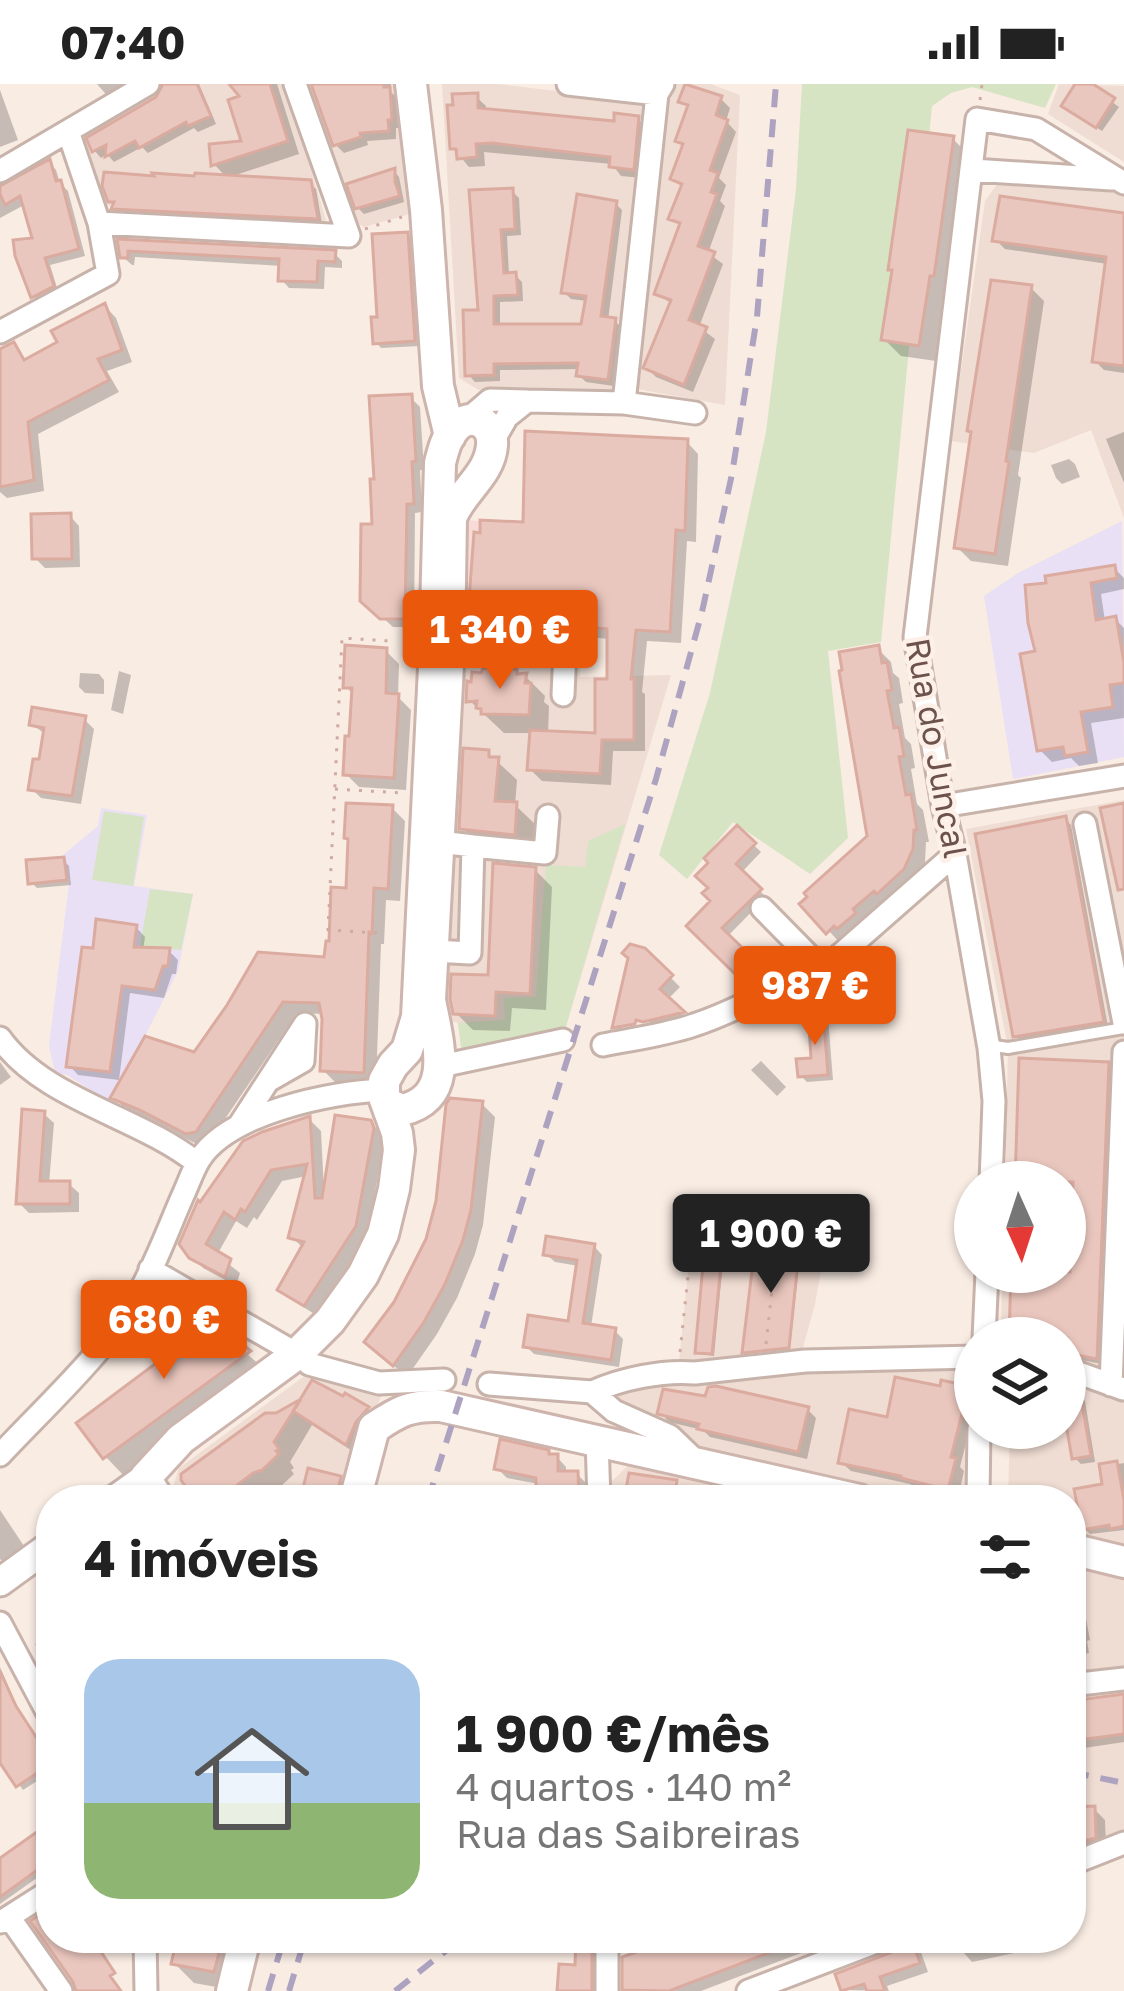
<!DOCTYPE html>
<html lang="pt">
<meta charset="utf-8">
<style>
body{margin:0;font-family:"Golos Text",sans-serif;background:#f6f6f6;color:#222;height:100vh;display:flex;flex-direction:column;font-size:45px;white-space:nowrap}
*{box-sizing:border-box;margin:0}
p{font-size:39px;color:#767676}
.icon{flex:none;width:66px;height:66px;fill:none;stroke:currentColor;stroke-width:2;stroke-linecap:round;stroke-linejoin:round}
.map{position:relative;flex:1;overflow:hidden}
.sheet{position:absolute;left:36px;top:1401px;width:1050px;height:468px;display:flex;flex-direction:column;background:#fff;border-radius:48px;box-shadow:0 3px 9px #0004}
.sheet>*{flex:none}
.needle{width:78px;rotate:177deg}
.controls{position:absolute;left:954px;top:1077px;display:grid;gap:24px}
.controls a{display:grid;place-items:center;width:132px;height:132px;border-radius:50%;background:#fff;box-shadow:0 3px 9px #0004;font-size:60px}
.price{position:absolute;translate:-50% -102px;padding:0 27px;border-radius:12px;background:#ea580c;color:#fff;font-size:39px;line-height:78px;filter:drop-shadow(0 3px 6px #0008)}
.price::after{content:'';position:absolute;left:50%;top:72px;width:36px;height:27px;margin-left:-18px;background:inherit;clip-path:polygon(0 0,100% 0,50% 100%)}
.price.on{background:#222;color:#fff}
ul{padding:0;list-style:none}
li{display:flex;align-items:center;gap:36px;height:300px;padding:0 48px}
li span{display:grid;place-items:center;flex:none;width:336px;height:240px;border-radius:36px;color:#555}
li>.icon{margin-inline-start:auto}
span .icon{width:144px;height:144px;fill:#fffc;stroke-width:1}
li b{font-size:51px}
h2{display:flex;justify-content:space-between;align-items:center;height:144px;padding:0 48px;font-size:51px}
.status{display:flex;justify-content:space-between;align-items:center;height:84px;padding:0 60px;background:#fff;direction:ltr}
.status svg{height:33px;fill:currentColor}
.map>svg:first-child{display:block}
.residential{fill:#efdcd2}
.commercial{fill:#f8dbd7}
.education{fill:#e9e0f5}
.green{fill:#d7e4c3}
.shadow{fill:#0003;fill-rule:evenodd}
.building{fill:#eac7be;stroke:#dbaba0;stroke-width:3}
.lines{fill:none;stroke-linecap:round;stroke-linejoin:round}
.service-casing{stroke:#c8b3ab;stroke-width:16}
.minor-casing{stroke:#c8b3ab;stroke-width:27}
.tertiary-casing{stroke:#c8b3ab;stroke-width:33}
.secondary-casing{stroke:#cdb4ac;stroke-width:36}
.path{stroke:#cfaaa2;stroke-width:3;stroke-dasharray:3 9;stroke-linecap:butt}
.service{stroke:#fff;stroke-width:10}
.minor{stroke:#fff;stroke-width:21}
.tertiary{stroke:#fff;stroke-width:27}
.secondary{stroke:#fff;stroke-width:30}
.rail{stroke:#ada3c0;stroke-width:6;stroke-dasharray:18 12;stroke-linecap:butt}
.labels{text-anchor:middle;stroke-width:9;stroke-linejoin:round;paint-order:stroke}
.street-label{font-size:33px;fill:#6d524c;stroke:#fcf0e8}
</style>
<div class="status"><b>07:40</b><svg viewBox="0 0 49 12"><path d="M0 12V9h3v3zM5 12V6h3v6zM10 12V3h3v9zM15 12V0h3v12zM26 1h20v11H26zM47 4h2v5h-2z"/></svg></div>
<div class="map">
<svg width="1124" height="1907" viewBox="0 0 1124 1907">
<rect width="100%" height="100%" fill="#f9ece3"/>
<path class="residential" d="M153,0H287L327,141L102,121L80,48Z
M308,0H409L418,119L410,130L364,143L349,134Z
M442,0H498L640,17L650,27L616,308L479,306L459,294Z
M677,0H710L740,11L725,321L637,305L668,19Z
M1059,0L1124,2V78L1048,30Z
M1025,92L1124,108V434L1091,346L1034,369L951,357L985,117L1000,96Z
M450,556L581,559L580,593L671,591L564,949L462,971L458,939L446,936L431,922Z
M1124,716V1300L1065,1289V1254H1001L1002,1188H1065V1098H1005L1008,964L966,745Z
M692,1149L826,1158L815,1220L799,1278L969,1277L966,1416H934L774,1385L703,1364L620,1321L617,1300L678,1288Z
M321,1280L382,1310L339,1416H169L179,1384Z
M1065,1300L1124,1317V1463L1071,1451V1416H1008L1010,1344H1065Z
M633,1377L809,1416H609L608,1401Z
M1071,1474L1124,1486V1747L1071,1766Z"/>
<path class="commercial" d="M461,436L532,440L524,553L459,551Z"/>
<path class="education" d="M1122,437L1124,673L1013,695L984,512L1018,489Z
M101,724L147,731L134,802L193,810L178,887L145,952L108,1017L67,991L55,989L49,962L69,799L63,771L98,742Z"/>
<path class="green" d="M802,0H1056L1045,24L972,3L951,9L932,22L881,558L828,567L848,754L810,790L733,738L687,795L659,771L710,609L766,348L796,105Z
M104,727L144,733L133,802L92,796Z
M625,740L564,949L462,971L458,939L505,936L504,914L536,913L546,781L585,783L588,757Z
M150,805L193,810L181,866L140,862Z"/>
<path class="shadow" d="M97,0H152L110,15Z
M173,0H199L216,40L198,48L194,44L148,69L142,63L114,78L107,70L101,74L95,67Z
M234,0H277L299,70L227,94L214,80L245,60L243,14Z
M314,0H391V8L398,15L400,44H396V55L367,57L368,61L344,69L335,60Z
M1078,0H1087L1119,23L1102,47L1071,27Z
M0,6L18,56L0,63Z
M476,13L486,22V28L616,41L638,35L647,44L642,94L621,92L612,80L484,68L485,82L469,83L453,64L456,24Z
M721,15L730,24L726,37L736,48L719,94L726,101L720,117L725,122L708,169L723,180L699,243L715,255L693,308L656,293L647,284L673,221L657,209L682,144L672,134L683,104L674,95L685,63L679,56L690,25L682,17Z
M953,55L970,72L936,277L901,272L884,255Z
M50,79L56,86L60,99L68,107L85,172L50,181L59,210L41,220L34,213L18,171L36,157L26,120L0,134V103Z
M394,87L399,93L404,118L364,130L358,124Z
M309,99L316,105L322,140L120,129L110,116Z
M512,107L519,114L521,151L507,152L509,192L515,191L522,198L523,217L500,218V243H584L588,217L571,215L564,208L615,119L622,126L608,236L615,237L622,244L614,302L586,298L579,291L580,285L500,286V297L475,298L468,290L481,229L473,109Z
M1124,132V289L1104,286L1095,277L1108,180L1005,165L996,156Z
M407,151L413,157L420,262L381,264L376,258Z
M121,158L334,169L342,177V184L325,183L324,205L289,204L281,195L282,182L135,173L134,181H132L123,173Z
M1031,204L1044,217L1018,391L1021,394L1008,482L971,477L957,463Z
M105,222L116,234L132,278L107,287L119,308L38,350L44,407L7,414L0,408V269L14,262L27,277L61,260Z
M410,313L420,323L424,386H420L422,428L415,429L414,543H393L363,516L375,443Z
M1124,348V399L1106,355Z
M686,357L698,370L696,458L687,457L681,559L647,557L642,608L645,610V667H613L611,701L542,697L530,685L532,649H504L469,616L515,588L520,592H525L545,612L544,618L549,622L548,650L598,652L610,598V555L541,549L529,537L530,528L484,527L472,515L526,441Z
M1069,375L1075,380L1080,393L1062,400L1056,394L1051,381Z
M70,432L79,442L80,483L45,484L35,474Z
M1114,484L1124,494V505L1101,510L1105,537L1115,535L1124,544V634L1091,639L1098,679L1079,682L1071,674L1052,678L1040,666L1038,570L1028,503Z
M878,565L891,578L893,589L899,594L903,619L899,620L905,654L911,660L915,684L911,685L917,720L923,726L929,758H926L925,779L916,799L841,860L804,820L871,753Z
M386,567L399,580L398,613L411,626L406,706L359,703L346,690L352,655L354,611L346,603Z
M119,587L131,591L123,630L111,626Z
M80,589L99,590L104,596V610L85,609L79,603Z
M84,635L94,645L81,720L41,714L32,705L42,679L46,651L32,640Z
M488,669L517,696L515,721L536,741L534,769L482,764L462,744Z
M392,724L405,737L400,817L386,816L384,860H381L376,1000L336,999L323,986L324,930L297,929L208,1060L201,1062L126,1026L114,1013L196,971L327,876L349,807Z
M1065,735L1071,741L1108,943L1021,958L1016,952Z
M737,745L761,768L741,789L766,813L727,853L757,883L745,895L691,842L715,817Z
M63,776L69,782L71,801L37,804L31,798Z
M535,786L552,803L546,926L512,924L510,947L473,946L455,928L490,895Z
M136,843L145,853L143,867H169L178,876L176,890H172L164,914L130,909L119,996L78,991L69,981Z
M644,867L680,903L667,916L690,938L624,952L615,943ZM649,934L650,940L623,945V939Z
M822,928L828,934L833,996L807,998L801,992L814,977Z
M761,977L786,1003L777,1012L751,986Z
M0,978L11,993L0,1001Z
M1107,980L1113,986L1105,1194L1037,1196L1098,1217L1104,1223L1102,1280L1071,1274L1065,1276V1254H1012L1014,1188H1065V1098H1017Z
M482,1020L495,1033L483,1141L475,1170L457,1214L437,1250L407,1293L381,1271L397,1220L429,1156L442,1093Z
M44,1030L54,1039L49,1100H69L79,1109V1128L29,1129L19,1119Z
M310,1036L321,1047L324,1107L370,1038L382,1050L384,1057L367,1154L316,1231L292,1216L280,1205L304,1165L292,1153L307,1092L282,1097L257,1136L254,1133L247,1144L236,1137L217,1171L240,1189L236,1202L203,1184L182,1160Z
M799,1161L801,1163L790,1265L747,1269L745,1268Z
M594,1162L602,1171L591,1243L615,1247L623,1255L619,1283L534,1270L526,1262L570,1240L579,1182L555,1178L546,1170Z
M720,1174L723,1177L714,1272L701,1270L698,1268Z
M218,1245L268,1288L125,1393L106,1373Z
M968,1304L975,1312V1323L960,1383L964,1387L958,1414L914,1403L910,1400L851,1387L841,1378L889,1337L943,1306Z
M1079,1311L1085,1317L1095,1378L1081,1380L1075,1374L1065,1313Z
M708,1316L807,1325L816,1334L807,1375L710,1353L703,1346L669,1338L661,1329Z
M300,1318L367,1325L380,1338L360,1372L312,1341L290,1378L294,1384L291,1386L294,1390L280,1403L258,1416H187L277,1332Z
M557,1373L566,1383V1390H577L586,1399L587,1416H539V1400L507,1394L497,1384Z
M1124,1379V1446L1090,1450L1084,1444L1106,1403L1102,1383Z
M340,1395L357,1412L356,1416H300L303,1403L306,1406Z
M0,1426L28,1468L6,1481L0,1475Z
M1071,1494L1081,1508L1090,1556L1087,1557L1089,1569L1073,1572L1077,1587L1071,1589Z
M51,1551V1591L35,1560Z
M0,1583L20,1630L51,1677V1688L23,1706L0,1673Z
M1124,1613V1658L1071,1666V1619Z
M1094,1725L1105,1736L1106,1765L1071,1779V1726Z
M51,1742V1784L0,1820V1778Z
M180,1854H229L243,1867L233,1906L194,1899L174,1879Z
M579,1854H606L602,1907H560L578,1884Z
M682,1854H848L840,1857L838,1855L701,1907H627L625,1905Z
M904,1854H916L928,1888L887,1902L889,1907L844,1906L884,1879L904,1859Z
M959,1854H1015L1019,1868L972,1878L963,1868Z"/>
<path class="building" d="M163,0H197L211,32L188,42L186,38L139,64L135,57L105,73L106,61L92,68L86,54L156,13Z
M229,0H270L288,57L211,82L209,60L241,57L228,16L239,12Z
M311,0H384V3H390L392,36H388L389,47L360,49L361,53L333,62Z
M685,0L722,12L716,31L728,36L710,86L718,89L711,108L717,110L698,162L715,168L689,236L707,243L684,301L643,284L671,216L654,210L680,139L668,135L682,100L670,95L683,60L675,57L688,21L678,18Z
M1075,0H1093L1115,14L1096,44L1061,22Z
M478,9V24L614,37V29L639,32L634,86L609,83L610,73L492,59L476,60L477,73L457,75L456,65H450L447,21H453L452,10Z
M908,46L954,52L934,192H930L919,262L881,256L892,186H888Z
M50,75L56,97L61,96L79,165L45,174L54,202L31,214L15,172L13,156L32,154L20,112L5,121L0,110V102Z
M395,84V98L400,112L355,125L346,100Z
M104,88L154,92L152,89L194,92L195,89L311,96L318,135L111,125L114,118H108L102,102Z
M513,104L515,145L501,146L504,189L516,188L518,211L494,212V240H581L586,212L561,209L577,110L617,117L601,232L616,234L608,296L576,292L578,279L494,280V291L465,292L463,226H478L469,106Z
M1000,112L1124,129V282L1092,278L1106,173L992,157Z
M408,148L415,257L373,260L371,233H377L372,150Z
M117,155L336,166L335,178L318,177L317,198L278,197L279,175L128,167V174H120Z
M991,196L1032,201L1006,377L1009,378L995,470L954,464L971,348L967,347Z
M105,219L122,266L98,275L109,296L28,338L34,396L0,403V265L14,258L24,276L57,258L51,247Z
M412,310L416,377L412,378L414,420H407L405,535H380L360,517L361,440H372L370,395H374L369,312Z
M525,347L688,355L685,447L676,446L670,548L636,546L631,595H634V656H602L600,690L527,686L530,646L595,649V595H607V545L526,538L528,518L469,516L474,448L480,449V436L523,438Z
M71,429L72,475H32L31,430Z
M1115,481L1117,494L1091,499L1096,536L1116,532L1124,579V599L1110,601L1113,623L1081,628L1088,668L1065,672L1063,663L1037,667L1020,570L1035,567L1028,539L1025,501L1046,499L1045,492Z
M345,561L387,564L386,609L399,610L394,694L343,691L345,652H349L352,604H343Z
M879,561L882,579L887,578L892,606L887,607L894,644L899,643L904,672L899,673L906,711L911,710L917,746H914L913,765L904,785L877,810L874,807L853,825L856,829L837,845L834,842L826,850L799,820L807,813L804,809L867,752L839,587L842,586L839,568Z
M483,584L517,585V590L527,589L525,599H531L529,631L481,630V625L476,624L477,617L466,618L467,597L471,598L472,588L481,589Z
M32,623L86,632L72,712L28,706L33,675H39L44,644L29,641Z
M463,664L489,666V673H499L495,717L517,718L515,751L459,745Z
M346,719L393,721L388,805L374,804L372,849L369,848L364,989L320,987L322,935L319,919L283,918L196,1048L186,1050L140,1026L110,1014L145,952L194,968L227,921L258,868L324,873L326,857H329L331,803L346,804L348,755L344,754Z
M1124,719V805L1118,806L1100,724Z
M1066,732L1104,938L1013,953L975,750Z
M737,741L756,759L736,780L762,805L722,844L753,874L736,891L686,842L710,817L702,809L708,804L695,792L708,779L704,774Z
M64,773L67,796L28,800L26,776Z
M493,779L536,783L530,910L496,908L495,932L453,930L450,915L451,890L488,891Z
M96,835L137,841L134,863L170,864L168,882H163L155,906L122,902L110,988L66,983L82,863L93,864Z
M630,860L645,864L673,891L660,905L685,928L643,938L636,936L635,940L612,944L628,874L622,869Z
M823,925L828,991L798,993L796,975L811,974L808,926Z
M1019,974L1109,978L1097,1275L1067,1269V1254H1009L1011,1188H1070L1071,1147L1073,1098H1015Z
M450,1014L483,1017L471,1126L463,1156L445,1200L424,1238L393,1282L364,1258L394,1218L426,1155L436,1117L446,1020Z
M22,1025L45,1027L40,1097H70V1120H16Z
M335,1031L371,1036L374,1044L356,1142L304,1222L277,1206L304,1158L288,1154L307,1080L271,1086L245,1128L241,1125L235,1136L224,1128L206,1160L231,1175L225,1193L189,1174L179,1160L198,1116L200,1118L243,1057L262,1048L310,1032L315,1114H322Z
M546,1152L595,1160L583,1239L616,1244L611,1276L523,1263L528,1231L568,1237L577,1176L543,1171Z
M756,1154L800,1158L789,1264L742,1269Z
M704,1170L722,1172L712,1270L695,1269Z
M187,1224L220,1243L251,1267L103,1375L76,1339L179,1262L164,1240Z
M895,1293L940,1302L941,1296L969,1302L951,1373L956,1374L948,1406L901,1394V1392L838,1379L849,1325L887,1333Z
M312,1296L343,1312L345,1309L369,1323L356,1338L346,1361L293,1327Z
M716,1302L809,1323L798,1368L697,1345L699,1340L657,1330L663,1305L705,1312L708,1303Z
M1080,1308L1091,1372L1072,1375L1065,1334V1310Z
M301,1315L274,1358L279,1365L276,1367L279,1370L262,1386L253,1389L232,1405L240,1416H178L188,1406L181,1396V1390L265,1329H276Z
M500,1355L549,1366V1370H558V1387H578L579,1416H536V1394L494,1385Z
M1117,1377L1124,1416V1442L1110,1445L1109,1441L1082,1446L1074,1405L1102,1400L1099,1380Z
M308,1384L341,1392L336,1416H300Z
M629,1389L677,1396L676,1403L709,1411L708,1416H624Z
M0,1587L16,1622L51,1676V1680L16,1703L0,1679Z
M1124,1610V1650L1071,1657V1617Z
M1095,1722L1096,1754L1071,1760V1723Z
M51,1738V1776L0,1813V1774Z
M51,1824V1854H92L115,1889L110,1892L121,1907H76L73,1898L30,1837Z
M177,1854H223L214,1888L171,1880Z
M576,1854H592V1907H557L559,1880L575,1881Z
M676,1854H804L805,1855L669,1907L622,1906V1873Z
M912,1856L920,1879L880,1893L885,1907H867L864,1900L841,1907L835,1890L892,1868L900,1860Z"/>
<g class="lines">
<g class="service-casing">
<path id="service" d="M988,961L1008,964L1124,944"/>
</g>
<g class="minor-casing">
<path id="minor" d="M568,0L657,10
M973,86L1111,95
M0,87L148,0
M99,139L349,152L295,0
M0,248L108,190L99,139L68,47
M527,317L624,319L695,329
M624,319L657,10L663,0
M468,335L490,316L527,317L507,333L492,359
M449,563L565,566L563,611
M943,722L1124,692
M1085,740L1124,939
M473,762L545,769L548,732
M762,824L823,886L955,770
M433,867L470,869L473,762L440,758
M0,954C44,1016 138,1032 197,1079
M603,961C633,955 665,951 694,941C739,927 779,900 823,886
M441,982L563,956
M240,1040L305,940L303,977L268,997
M991,1098L994,1017L989,964L955,770L943,722L915,553L977,35L1036,45L1124,99
M150,1185L297,1270
M984,1254L987,1188
M309,1280L379,1299L444,1296
M1065,1284L1123,1305
M489,1300L592,1308L614,1327L670,1352L697,1378
M1111,1301L1124,968
M592,1308C621,1295 662,1286 695,1289L805,1277L975,1273
M597,1356L599,1416
M0,1371C42,1326 103,1270 134,1218C154,1185 168,1145 184,1109C189,1098 193,1086 199,1076C228,1029 331,1008 383,1006
M978,1416L979,1344
M0,1539L51,1635
M1071,1601L1124,1595
M1071,1780L1124,1759
M9,1833L61,1907
M1,1838L51,1806
M145,1854L146,1907
M607,1854V1907
M748,1907L887,1854"/>
</g>
<g class="tertiary-casing">
<path id="tertiary" d="M114,1416L145,1394
M0,1498L51,1461"/>
</g>
<g class="secondary-casing">
<path id="secondary" d="M411,0L426,126L438,302L450,352
M159,1416L145,1394L181,1355L297,1270L330,1237L363,1191L383,1150L394,1105L399,1066L397,1049L384,1013V997L393,981L407,966L417,933L435,563L440,379C443,367 446,354 455,344C470,327 494,338 492,361C490,391 461,407 451,434L449,563L430,916C437,955 457,1013 402,1026L388,1020
M355,1416L374,1344C399,1327 410,1321 441,1322L859,1416
M1071,1465L1124,1478
M232,1907L245,1854"/>
</g>
<path class="path" d="M980,16L982,0
M365,145L402,133
M335,705L402,709
M377,849L328,846L342,554L390,557
M766,1260L777,1161
M680,1268L690,1173"/>
<use href="#service" class="service"/>
<use href="#minor" class="minor"/>
<use href="#tertiary" class="tertiary"/>
<use href="#secondary" class="secondary"/>
<path class="rail" d="M428,1416L656,695L702,528L732,390L757,233L776,0
M1071,1688L1124,1699
M268,1907L284,1854
M289,1907L305,1854
M395,1907L462,1854"/>
</g>
<g class="labels">
<g class="street-label">
<text transform="translate(937 664) rotate(80)" y="12">Rua do Juncal</text>
</g>
</g>
</svg>
<div class="controls">
<a><svg class="needle" viewBox="-14 -14 28 28"><path d="M0-13l5 13h-10z" fill="#e53935"/><path d="M0 13l5-13h-10z" fill="#767676"/></svg></a>
<a><svg class="icon" aria-label="layers" viewBox="0 0 24 24"><path d="M12 4l9 5-9 5-9-5zM3 14l9 5 9-5"/></svg></a>
</div>
<b class="price" style="left:500px;top:608px">1 340 €</b>
<b class="price" style="left:815px;top:964px">987 €</b>
<b class="price on" style="left:771px;top:1212px">1 900 €</b>
<b class="price" style="left:164px;top:1298px">680 €</b>
<section class="sheet">
<h2>4 imóveis<svg class="icon" aria-label="filters" viewBox="0 0 24 24"><path d="M4 7h16M4 17h16"/><circle cx="9" cy="7" r="2"/><circle cx="15" cy="17" r="2"/></svg></h2>
<ul>
<li><span style="background:linear-gradient(#a9c7e8 60%,#8fb573 0)"><svg class="icon" aria-label="home" viewBox="0 0 24 24"><path d="M3 11l9-7 9 7M6 9v11h12V9"/></svg></span><div><b>1 900 €/mês</b><p>4 quartos · 140 m²</p><p>Rua das Saibreiras</p></div></li>
</ul>
</section>
</div>
